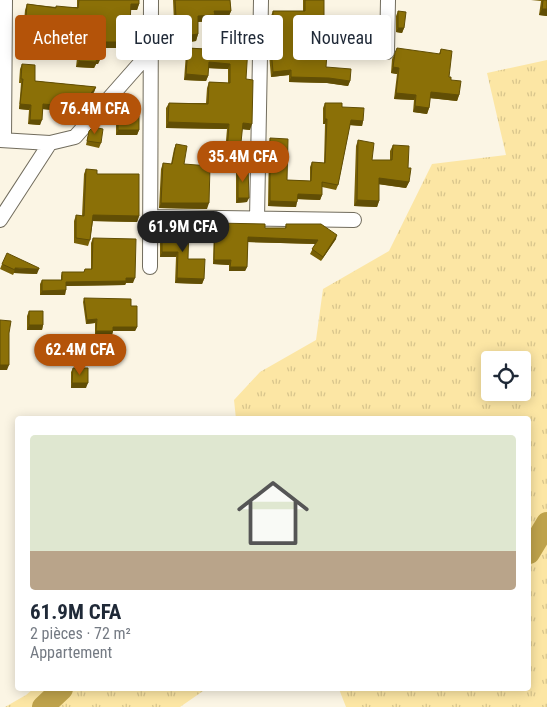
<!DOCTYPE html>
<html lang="fr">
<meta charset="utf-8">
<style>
body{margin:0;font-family:"Roboto Condensed",sans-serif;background:#f6f6f7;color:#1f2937;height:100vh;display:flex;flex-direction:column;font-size:19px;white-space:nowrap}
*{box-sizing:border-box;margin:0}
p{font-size:16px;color:#747a83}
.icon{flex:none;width:28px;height:28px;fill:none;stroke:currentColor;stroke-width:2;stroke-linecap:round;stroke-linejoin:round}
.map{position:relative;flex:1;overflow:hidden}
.drawer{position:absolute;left:15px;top:416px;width:516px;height:275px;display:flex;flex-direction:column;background:#fff;border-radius:5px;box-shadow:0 2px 12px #0003}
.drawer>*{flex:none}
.banner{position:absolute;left:15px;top:15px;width:518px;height:45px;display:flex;gap:10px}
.fabs{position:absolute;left:481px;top:351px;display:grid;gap:10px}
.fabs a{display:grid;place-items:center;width:50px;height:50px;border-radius:5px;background:#fff;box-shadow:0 2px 12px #0003;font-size:25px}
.price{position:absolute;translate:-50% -42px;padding:0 11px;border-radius:18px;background:#b45309;color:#fff;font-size:16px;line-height:32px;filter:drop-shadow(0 1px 2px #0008)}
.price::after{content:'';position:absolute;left:50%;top:30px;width:15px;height:11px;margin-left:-8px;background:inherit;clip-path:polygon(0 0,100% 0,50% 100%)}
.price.current{background:#222;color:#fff}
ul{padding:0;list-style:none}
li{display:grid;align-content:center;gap:10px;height:265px;padding:0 15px}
li span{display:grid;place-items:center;height:155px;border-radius:5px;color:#555}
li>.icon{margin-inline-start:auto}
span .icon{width:90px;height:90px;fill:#fffc;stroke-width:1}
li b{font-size:21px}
.tag{padding:0 18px;border-radius:5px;background:#fff;box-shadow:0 2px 12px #0003;font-size:18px;line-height:45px}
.tag.current{background:#b45309;color:#fff}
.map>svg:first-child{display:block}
.grass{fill:url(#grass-tufts);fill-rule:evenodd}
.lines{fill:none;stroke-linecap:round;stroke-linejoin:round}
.river{stroke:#bea24b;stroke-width:22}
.minor-casing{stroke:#716c5d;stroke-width:16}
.minor{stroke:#fff;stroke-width:14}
.wall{fill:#786006}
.shaded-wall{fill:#614e05}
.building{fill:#8b7007;stroke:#614e05}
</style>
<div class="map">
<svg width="547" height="707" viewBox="0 0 547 707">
<defs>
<pattern id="grass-tufts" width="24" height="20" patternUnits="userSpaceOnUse" patternTransform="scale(1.25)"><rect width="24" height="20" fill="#fce6a4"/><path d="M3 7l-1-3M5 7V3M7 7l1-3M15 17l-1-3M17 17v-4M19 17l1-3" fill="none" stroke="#d8c58c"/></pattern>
</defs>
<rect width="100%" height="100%" fill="#fbf5e4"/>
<path class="grass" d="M547,60V707H346L339,689H529V419H236L234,400L260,372L316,340L323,289L389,251L432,164L506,155L487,73ZM490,360H522V392H490Z
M33,689H206L180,707H5L26,695Z"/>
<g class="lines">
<path class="river" d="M529,553L547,523
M43,707L62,689"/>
<g class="minor-casing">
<path id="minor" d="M387,52L388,0
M0,140L50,143
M4,140L5,0
M150,217L354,220
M257,219L261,0
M0,220L50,143L75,137L150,52
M150,267L151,0"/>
</g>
<use href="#minor" class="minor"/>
</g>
<path class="wall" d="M77,0H139V4L137,10H130L127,48H101L98,64H96L94,68L76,67L78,49L48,47L47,49L22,46L25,10L27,4L56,7H77Z
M173,0H230L231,11L228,18H213L212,21L198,22V34L196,41L189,42L187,23H174Z
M303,0H324V54L326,67L350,81L348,86L327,83L289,82V75L271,77L269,54V43L271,37V16L273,11H303Z
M531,0H547V16L539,15L541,1Z
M398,11L404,28L402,33L396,32V16Z
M222,46L246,79L250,130L242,129L240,152L246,163L245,167L247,202L236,203V172L237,169H211V158L213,152H225L227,129L166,128V108L169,103H206L207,88L209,82L228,83V69L208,68V76L206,81L184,80L186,53L188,48L221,50Z
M441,49L449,77L459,95L457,101L430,98L429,108L427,114L413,112L414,100L394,99L397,74L391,73L392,59L395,53L439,54Z
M22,64L35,81L96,87L94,92L73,118L63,111L43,109L40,125L28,124L29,110L19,109L21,83H19L20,69Z
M325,103L342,107L363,121L362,126L350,125L338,185L336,190L322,187V195L320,200L297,199L296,207L268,206L269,143L270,138L287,180L310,181V167L312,162L324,163L325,124H323V108Z
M118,115L139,130L137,135H116V120Z
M89,131L101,143L99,148L86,145Z
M358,140L372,160H390V151L393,145L408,168L409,182L406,188L379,184V201L377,207L354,206L356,146Z
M176,144L184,164L207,209L159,208L161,169L163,163L171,164L174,149Z
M86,169L97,174L139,216L137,222L93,221L90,240L88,246L74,243V221L76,215L82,216L84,174Z
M215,223L265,228H285L286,224L336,239L321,261L310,254L315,244L248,242L247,267L245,271H229V265L213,264L214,227Z
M168,226L188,259L204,279L202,284L175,283L176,257H160V243L162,238H166V230Z
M93,238L133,283H126L125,285L66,286L65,295H40V284L42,280H61V276L62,272H84L85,269H91V243Z
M2,264L37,274L14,273L13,275L0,269Z
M84,298L131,306L137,327L135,331H113L112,335H95V323L86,324L83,302Z
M29,311L43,325L42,330H27V316Z
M73,368L86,388H71V372Z"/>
<path class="shaded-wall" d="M131,4H139L137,10H128Z
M542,9H547V16L539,15Z
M214,11H231L228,18H213L212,21L196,22L198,16Z
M189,16L187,23H174L176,17Z
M398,28H404L402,33L396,32Z
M198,34L196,41L189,42L191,35Z
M24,40L50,41L80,43L78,49L48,47L47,49L22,46Z
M102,42H129L127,48H100Z
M97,58H101L98,64H96L94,68L76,67L79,61Z
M209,62L230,64L228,69L206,68Z
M393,67L399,68L397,74L391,73Z
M291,70L289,75L271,77L273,72Z
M186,74L208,76L206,81L184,80Z
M291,77L329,78L350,81L348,86L327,83L289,82Z
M96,87L94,92L73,118L74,114Z
M431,92L459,95L457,101L429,98Z
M396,93L416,95L414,100L394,99Z
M20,104L31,105L29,110L19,109Z
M43,104L65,106L63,111L41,109Z
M415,106L429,108L427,114L413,112Z
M325,119H327L325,124H323Z
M30,120H42L40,125L28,124Z
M351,120L363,121L362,126L349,125Z
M168,122L229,124L227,129L166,128Z
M243,123L252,124L250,130L241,129Z
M118,130H139L137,135H116Z
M213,163H246L244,169L238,167L237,169H211Z
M379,178L409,182L406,188L377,184Z
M298,194L322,195L320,200L296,199Z
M238,198H249L247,202L236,203Z
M357,200L379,201L377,207L354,206Z
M270,201L297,202L296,207L268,206Z
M161,203H209L207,209L159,208Z
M93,215L139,216L137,222L91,221Z
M337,235L336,239L321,261L323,257Z
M248,237L318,240L317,244L246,242Z
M162,252H178L176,257H160Z
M214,260H231L229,265L213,264Z
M230,267H247L245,271H229Z
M15,268L39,269L37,274L14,273Z
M126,278H135L133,283H126L125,285L65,286L66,282Z
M177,278L204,279L202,284L175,283Z
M66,290L65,295H40L42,291Z
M97,319L95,323L86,324L87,320Z
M29,325H43L42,330H27Z
M113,327H137L135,331H112Z
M96,331H113L112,335H95Z
M0,365H9L7,370H0Z
M72,383H88L86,388H71Z"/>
<path class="building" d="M79,0H139V4H131L129,42H102L101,58H97L96,62L79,61L80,43L50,41V43L24,40L27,4L56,8V6L78,8Z
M175,0H230L231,11H214L215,15L198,16V34L191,35L189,16L176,17Z
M305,0H324V54H327L326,67L351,69L350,81L329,78L291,77V70L273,72L271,48V37H273V11H305Z
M543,0H547V9H542Z
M398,11L406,12L404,28H398Z
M222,46L248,47L246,79L253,80L252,124L243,123L240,152L247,153L246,163H213V152H227L229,124L168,122L169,103L208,104L209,82L230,83V64L209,62L208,76L186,74L188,48L222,50Z
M397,48L440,54L441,49L452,51L449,77H451V80L461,81L459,95L431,92L429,108L415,106L416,95L396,93L399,68L393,67L395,53Z
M22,64L35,65V81L96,87L74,114L65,106L43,104L42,120H30L31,105L20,104L23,79H21Z
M325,103H342V107L364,108L363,121L351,120L338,185L322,182V195L298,194L297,202L270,201V138L288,139L287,180L311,181L312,162L325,163L327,119H325Z
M118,115L139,116V130H118Z
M93,127L103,129L101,143L87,141L89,131Z
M358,140L374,143L372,160H392L393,145L409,146L408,168H411L409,182L379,178V201L357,200Z
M176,144L187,146L184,164L210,166L209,203H161L163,163L172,164Z
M238,167H248L249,198H238Z
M86,169L97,170V174H139V216L93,215L90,240L76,238V215L84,216Z
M215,223L265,224V228H286V224H321L337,235L323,257L312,249L318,240L248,237L247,267H230L231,260H214Z
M168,226H189L188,259H205L204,279L177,278L178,252H162V238H168Z
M93,238L136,239L135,278H126V281L66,282V290L42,291V280H62V272H84L85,269H92Z
M7,253L39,268V269L15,268V270L2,264Z
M84,298L131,299V306H137V327H113V331H96L97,319L87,320Z
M29,311H43V325H29Z
M0,320L11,321L9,333V365H0Z
M73,368H88V383H72Z"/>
</svg>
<div class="fabs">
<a><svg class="icon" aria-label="locate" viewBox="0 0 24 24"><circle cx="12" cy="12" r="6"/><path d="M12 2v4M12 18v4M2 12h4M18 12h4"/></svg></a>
</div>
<b class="price" style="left:95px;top:135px">76.4M CFA</b>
<b class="price" style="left:243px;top:183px">35.4M CFA</b>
<b class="price current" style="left:183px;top:253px">61.9M CFA</b>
<b class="price" style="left:80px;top:376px">62.4M CFA</b>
<div class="banner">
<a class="tag current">Acheter</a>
<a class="tag">Louer</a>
<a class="tag">Filtres</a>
<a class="tag">Nouveau</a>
</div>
<section class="drawer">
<ul>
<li><span style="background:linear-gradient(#dfe7d0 75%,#b9a48a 0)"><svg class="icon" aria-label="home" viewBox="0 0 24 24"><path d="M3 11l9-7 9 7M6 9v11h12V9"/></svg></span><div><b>61.9M CFA</b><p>2 pièces · 72 m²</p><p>Appartement</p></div></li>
</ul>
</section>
</div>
